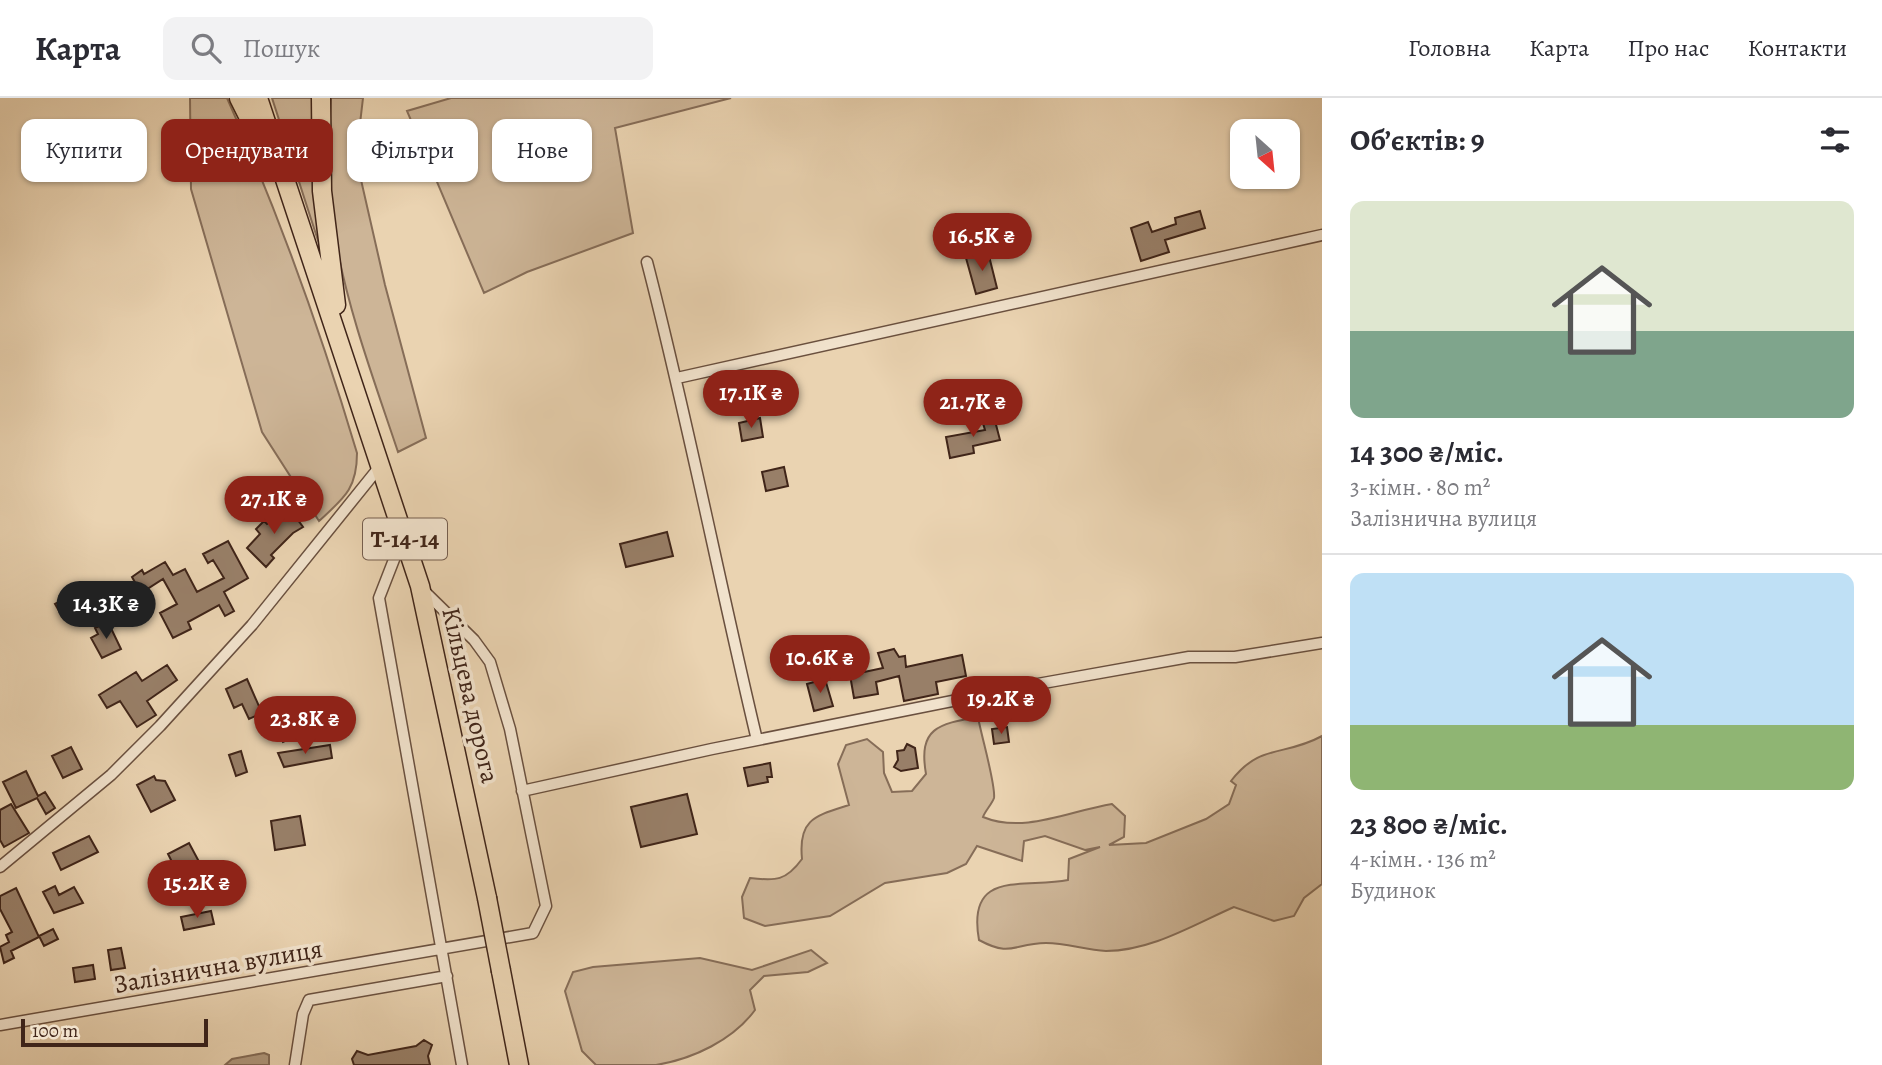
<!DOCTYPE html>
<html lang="uk">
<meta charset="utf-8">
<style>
body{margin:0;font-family:Alegreya,serif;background:#f2f2f3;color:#2b2b33;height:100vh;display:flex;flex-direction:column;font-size:26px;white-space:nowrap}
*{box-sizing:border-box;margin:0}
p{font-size:23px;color:#7c7c81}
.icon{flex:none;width:38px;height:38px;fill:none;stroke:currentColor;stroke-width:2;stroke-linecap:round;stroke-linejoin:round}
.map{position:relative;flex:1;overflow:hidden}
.drawer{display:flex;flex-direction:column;background:#fff;width:560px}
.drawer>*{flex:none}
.banner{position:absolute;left:21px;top:21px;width:665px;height:63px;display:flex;gap:14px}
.needle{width:46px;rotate:153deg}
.tools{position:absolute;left:1230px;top:21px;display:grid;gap:14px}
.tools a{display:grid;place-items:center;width:70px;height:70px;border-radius:14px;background:#fff;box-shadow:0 2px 5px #0004;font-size:35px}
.scale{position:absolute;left:21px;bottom:18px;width:187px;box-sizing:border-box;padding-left:7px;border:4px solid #402519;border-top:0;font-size:19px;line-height:24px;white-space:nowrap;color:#402519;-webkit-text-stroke:5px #f1e2cc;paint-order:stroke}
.price{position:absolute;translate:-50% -60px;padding:0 16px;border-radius:24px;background:#8f2418;color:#fff;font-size:23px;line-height:46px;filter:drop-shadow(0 2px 4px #0008)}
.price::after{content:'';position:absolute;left:50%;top:42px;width:21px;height:16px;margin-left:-10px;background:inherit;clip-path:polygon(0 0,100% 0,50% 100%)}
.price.current{background:#222;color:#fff}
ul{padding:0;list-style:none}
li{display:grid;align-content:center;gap:14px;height:371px;padding:0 28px}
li+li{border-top:2px solid #e1e1e2}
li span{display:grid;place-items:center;height:217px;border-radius:14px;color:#555}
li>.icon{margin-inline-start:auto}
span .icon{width:126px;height:126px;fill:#fffc;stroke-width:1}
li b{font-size:30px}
h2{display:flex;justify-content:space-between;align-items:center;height:84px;padding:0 28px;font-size:30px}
.tag{padding:0 24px;border-radius:14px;background:#fff;box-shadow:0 2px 5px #0004;font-size:24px;line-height:63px}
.tag.current{background:#8f2418;color:#fff}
header{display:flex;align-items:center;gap:42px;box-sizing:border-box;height:98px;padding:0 35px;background:#fff;border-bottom:2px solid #e1e1e2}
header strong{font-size:33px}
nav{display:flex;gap:38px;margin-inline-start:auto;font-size:24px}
.search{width:490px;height:63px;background:#f2f2f3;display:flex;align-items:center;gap:18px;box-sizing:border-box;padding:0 24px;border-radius:14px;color:#7c7c81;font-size:26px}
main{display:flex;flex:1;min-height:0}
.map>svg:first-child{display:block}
.green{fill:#cdb597;stroke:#866d58;stroke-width:2}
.water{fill:#b0987d;stroke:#836a55;stroke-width:2}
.building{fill:#987f68;stroke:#402519;stroke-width:2}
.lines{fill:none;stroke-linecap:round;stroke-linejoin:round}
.street-casing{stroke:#6a503f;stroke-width:13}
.highway-casing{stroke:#402519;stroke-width:21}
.street{stroke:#f1e2cc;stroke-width:10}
.highway{stroke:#ead3b1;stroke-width:18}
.highway-bridge-casing{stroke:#402519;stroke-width:21;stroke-linecap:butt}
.highway-bridge{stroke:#ead3b1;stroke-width:18}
.labels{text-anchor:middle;stroke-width:7;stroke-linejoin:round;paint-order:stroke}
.shield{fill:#f1e2cc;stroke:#755e4f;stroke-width:2}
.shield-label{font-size:24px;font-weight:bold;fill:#402519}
.street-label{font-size:26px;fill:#402519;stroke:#f1e2cc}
</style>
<header>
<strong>Карта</strong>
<div class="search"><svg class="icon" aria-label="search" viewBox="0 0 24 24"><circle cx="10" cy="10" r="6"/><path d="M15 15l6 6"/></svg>Пошук</div>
<nav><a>Головна</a><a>Карта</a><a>Про нас</a><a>Контакти</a></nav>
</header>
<main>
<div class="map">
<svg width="1322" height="967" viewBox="0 0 1322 967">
<rect width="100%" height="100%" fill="#ead3b1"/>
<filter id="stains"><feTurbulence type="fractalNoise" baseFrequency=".00286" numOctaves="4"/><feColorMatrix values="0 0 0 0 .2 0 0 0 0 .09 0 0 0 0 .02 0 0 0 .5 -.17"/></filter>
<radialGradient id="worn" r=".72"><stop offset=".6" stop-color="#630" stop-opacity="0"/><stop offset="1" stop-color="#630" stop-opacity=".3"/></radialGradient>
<path class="green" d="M190,0H227C279,116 321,234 357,355C357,391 344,400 319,423L262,334L191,91Z
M272,0H314L322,155Z
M331,0H363L356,60L385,187L426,340L398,354C375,285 349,216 336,144C327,97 328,48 331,0Z
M451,0H731L615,30L633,135L527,174L484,195L407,13Z
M978,619C981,637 996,687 994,700C992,706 985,713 983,719C1024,736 1069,713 1112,706L1125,718L1124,739L1109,747L1146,745L1206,721L1229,706L1236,687L1231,683C1260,645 1284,659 1322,638V786L1304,800L1294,818L1274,823L1234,809C1193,827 1151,853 1106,853C1085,852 1067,845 1046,845C1014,845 1012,860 979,842C966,770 1025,791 1068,782L1069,761L1100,749L1085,752L1045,738L1024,743L1022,763L977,748L966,766L947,775L885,785L830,818L765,828L744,820L742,799L750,780C776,783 786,783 802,761C798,721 815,718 849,707L838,666L846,647L867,641L883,654L884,675L892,694L912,693L926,676C918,630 938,626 978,619Z
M811,852L827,865L808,874L764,878L750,892L755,912C733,942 693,961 656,967C637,967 615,967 596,967L582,953L565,893L573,874L593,869L700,860L752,872Z"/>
<path class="water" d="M264,955L269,957V967H225L232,961Z"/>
<path class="building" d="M1200,113L1205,130L1165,142L1169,154L1141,163L1131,130L1148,124L1152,134L1176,126L1175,120Z
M988,154L997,190L976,196L966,160Z
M994,319L1000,342L973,348L974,355L950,360L946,339L985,332L982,322Z
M760,320L763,339L742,343L739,325Z
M784,369L788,388L766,393L762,374Z
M289,410L303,429L293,435L271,457L274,460L266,469L247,450L260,436L256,431L264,423L267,426Z
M667,434L673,458L626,469L620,446Z
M228,443L248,480L224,494L234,513L225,518L219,507L188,524L191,531L173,540L160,515L177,506L163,481L141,495L132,479L142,472L144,476L165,464L173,477L185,471L197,494L224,480L213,462L208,465L203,456Z
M66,500L74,514L63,520L55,506Z
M108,524L121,551L102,560L91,540L98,536L95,530Z
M846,548L849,565L836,568L833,551Z
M894,551L899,559L905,558L906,569L962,557L966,578L936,584L938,596L904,603L899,578L876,584L878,596L854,600L850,577L883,570L878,555Z
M167,567L177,582L147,603L156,617L137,629L120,603L107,610L99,597L136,574L142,583Z
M247,581L262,615L249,621L242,606L234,610L226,591Z
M825,581L833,608L814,613L807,586Z
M301,610L311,631L283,644L273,622Z
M1007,629L1009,644L994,646L992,631Z
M907,646L915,650L918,670L901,673L894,669L898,662L897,653L904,652Z
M330,647L332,660L284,669L278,655Z
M71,649L82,671L63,680L52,658Z
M241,653L247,674L236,678L229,657Z
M770,665L772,679H767L768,684L748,688L744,670Z
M26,673L38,698L45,694L55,710L46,716L37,700L16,710L3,684Z
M154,678L156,682L165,683L175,702L151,714L137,687Z
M687,696L697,736L641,749L631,709Z
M11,706L29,735L4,749L0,742V712Z
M300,718L305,747L275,752L271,723Z
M89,738L98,754L61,772L53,755Z
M189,745L204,773L182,784L168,756Z
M55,788L59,797L74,789L83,805L54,815L43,794Z
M16,790L39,839L11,853L14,860L4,865L0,849L9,844L6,837L12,834L0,811V798Z
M211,813L214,826L184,832L181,819Z
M53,831L58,841L44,848L39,838Z
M121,850L125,870L111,872L108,852Z
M93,867L95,881L75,884L73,870Z
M424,942L432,947L428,958L430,967H354L352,961L357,953L368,957L416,948Z"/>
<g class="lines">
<g class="street-casing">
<path id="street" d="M647,164C688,322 719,483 757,642
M677,280L1322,137
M402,441L379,500L462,967
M522,693L712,651L1032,587L1189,559H1235L1322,545
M0,769L111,677L160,628L252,527L381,367
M0,927L533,835L546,808L510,631L490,564L474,542L423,492
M295,967L303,916L309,902L447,878"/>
</g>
<g class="highway-casing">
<path id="highway" d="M239,0L267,56
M258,0L420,488L487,800
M321,0L322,93L336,207
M501,873L519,967"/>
</g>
<use href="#street" class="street"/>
<use href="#highway" class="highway"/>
<g class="highway-bridge-casing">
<path id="highway-bridge" d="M487,800L501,873"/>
</g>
<use href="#highway-bridge" class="highway-bridge"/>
</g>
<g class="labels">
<rect class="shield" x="363" y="420.5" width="84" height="41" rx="5"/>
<g class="shield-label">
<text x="405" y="449">Т-14-14</text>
</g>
<g class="street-label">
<text transform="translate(471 597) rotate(77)" y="9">Кільцева дорога</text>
<text transform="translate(218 868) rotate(-10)" y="9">Залізнична вулиця</text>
</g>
</g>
<rect width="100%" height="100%" filter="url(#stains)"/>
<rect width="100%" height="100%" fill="url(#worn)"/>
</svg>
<div class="tools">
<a><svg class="needle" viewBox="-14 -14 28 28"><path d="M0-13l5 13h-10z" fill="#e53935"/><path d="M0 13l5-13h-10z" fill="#7c7c81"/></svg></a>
</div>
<div class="scale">100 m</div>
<b class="price" style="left:982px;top:175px">16.5K ₴</b>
<b class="price" style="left:751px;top:332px">17.1K ₴</b>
<b class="price" style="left:973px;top:341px">21.7K ₴</b>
<b class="price" style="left:274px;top:438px">27.1K ₴</b>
<b class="price current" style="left:106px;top:543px">14.3K ₴</b>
<b class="price" style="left:820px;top:597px">10.6K ₴</b>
<b class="price" style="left:1001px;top:638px">19.2K ₴</b>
<b class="price" style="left:305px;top:658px">23.8K ₴</b>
<b class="price" style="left:197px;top:822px">15.2K ₴</b>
<div class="banner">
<a class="tag">Купити</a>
<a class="tag current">Орендувати</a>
<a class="tag">Фільтри</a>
<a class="tag">Нове</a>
</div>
</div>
<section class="drawer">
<h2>Об’єктів: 9<svg class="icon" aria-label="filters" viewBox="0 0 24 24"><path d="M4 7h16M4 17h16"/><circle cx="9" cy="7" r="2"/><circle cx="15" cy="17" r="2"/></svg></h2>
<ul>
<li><span style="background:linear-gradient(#dfe7d0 60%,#7fa58c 0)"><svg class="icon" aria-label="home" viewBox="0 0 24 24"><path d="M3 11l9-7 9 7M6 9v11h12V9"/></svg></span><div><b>14 300 ₴/міс.</b><p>3-кімн. · 80 m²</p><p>Залізнична вулиця</p></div></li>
<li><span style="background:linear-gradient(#bfe0f5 70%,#8fb573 0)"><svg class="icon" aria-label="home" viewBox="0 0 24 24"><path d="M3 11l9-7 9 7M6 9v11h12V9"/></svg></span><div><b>23 800 ₴/міс.</b><p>4-кімн. · 136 m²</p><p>Будинок</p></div></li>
</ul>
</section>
</main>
